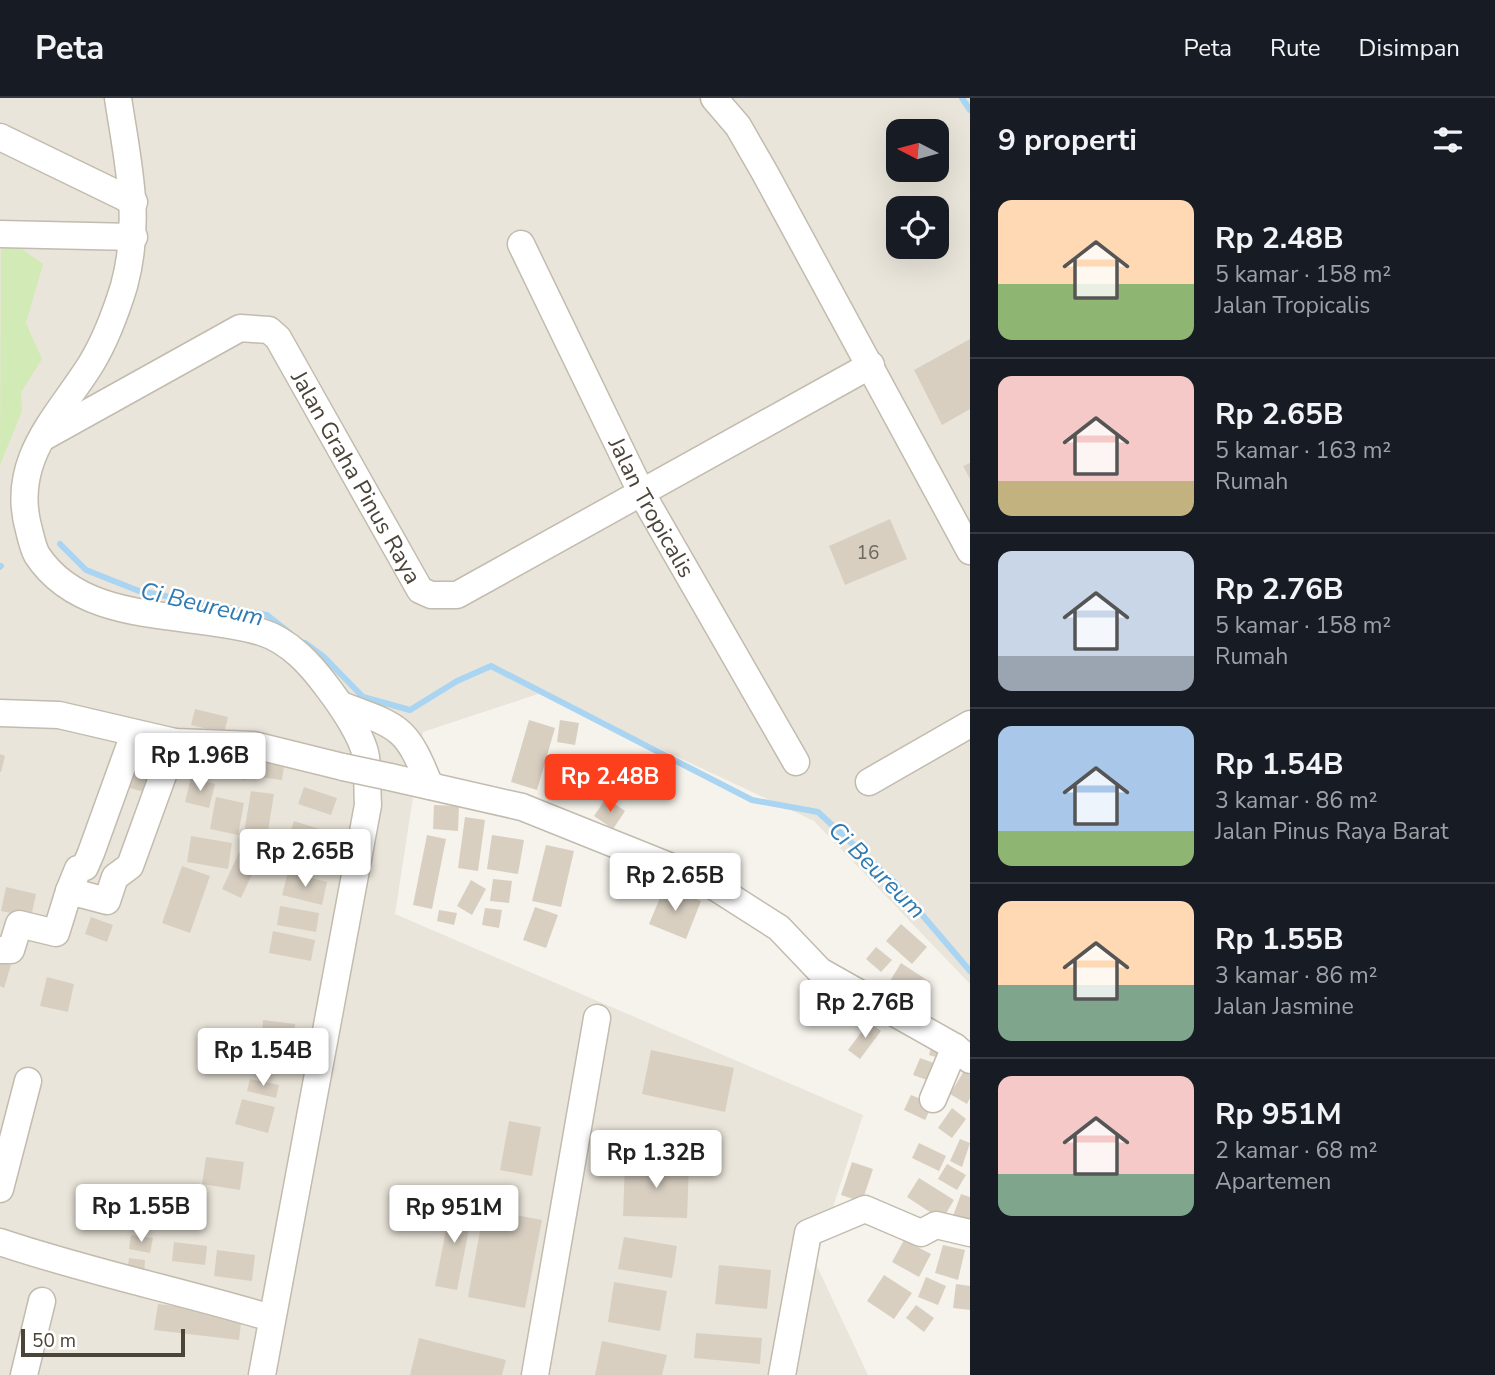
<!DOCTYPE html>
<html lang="id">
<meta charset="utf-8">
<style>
body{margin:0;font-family:"Nunito Sans",sans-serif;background:#20242c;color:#f1f3f6;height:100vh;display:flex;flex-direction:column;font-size:26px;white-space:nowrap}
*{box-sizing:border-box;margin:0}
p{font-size:23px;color:#9ea1a6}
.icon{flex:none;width:38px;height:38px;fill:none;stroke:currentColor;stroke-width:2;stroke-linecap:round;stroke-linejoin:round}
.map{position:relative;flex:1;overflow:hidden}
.sheet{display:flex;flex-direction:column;background:#171b24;width:525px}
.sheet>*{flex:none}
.needle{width:46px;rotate:276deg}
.buttons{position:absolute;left:886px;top:21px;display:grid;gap:14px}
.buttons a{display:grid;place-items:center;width:63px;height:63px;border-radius:14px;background:#171b24;box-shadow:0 7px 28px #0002;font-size:35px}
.scale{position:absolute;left:21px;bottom:18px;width:164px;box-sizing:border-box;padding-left:7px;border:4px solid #4b4439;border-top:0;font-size:19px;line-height:24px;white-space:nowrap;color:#4b4439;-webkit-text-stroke:5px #fff;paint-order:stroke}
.price{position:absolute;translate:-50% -60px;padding:0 16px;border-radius:7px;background:#fff;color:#222;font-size:23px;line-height:46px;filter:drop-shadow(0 2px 4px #0008)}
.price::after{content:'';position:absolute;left:50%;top:42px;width:21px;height:16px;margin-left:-10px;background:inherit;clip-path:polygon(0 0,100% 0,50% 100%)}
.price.on{background:#fc3f1d;color:#fff}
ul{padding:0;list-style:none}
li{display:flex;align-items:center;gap:21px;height:175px;padding:0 28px}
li+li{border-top:2px solid #363941}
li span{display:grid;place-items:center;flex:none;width:196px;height:140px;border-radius:14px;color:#555}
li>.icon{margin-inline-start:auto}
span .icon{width:84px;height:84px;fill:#fffc;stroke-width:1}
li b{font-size:30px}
h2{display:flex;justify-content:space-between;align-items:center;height:84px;padding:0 28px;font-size:30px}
header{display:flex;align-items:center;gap:42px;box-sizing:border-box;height:98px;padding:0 35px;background:#171b24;border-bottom:2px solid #363941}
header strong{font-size:33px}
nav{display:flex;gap:38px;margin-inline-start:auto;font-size:24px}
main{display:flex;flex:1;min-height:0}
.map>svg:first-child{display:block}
.residential{fill:#eae5da;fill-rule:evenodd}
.green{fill:#d2eab5}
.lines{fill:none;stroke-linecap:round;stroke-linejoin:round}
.stream{stroke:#a9d4f2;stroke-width:6}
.building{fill:#d8cfc1}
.minor-casing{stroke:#c2bbae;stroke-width:29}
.minor{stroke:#fff;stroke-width:26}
.minor-bridge-casing{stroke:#c2bbae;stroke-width:29;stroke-linecap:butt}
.minor-bridge{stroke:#fff;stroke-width:26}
.labels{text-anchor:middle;stroke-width:5;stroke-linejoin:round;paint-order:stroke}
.number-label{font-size:19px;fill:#6e675b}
.street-label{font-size:23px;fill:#4b4439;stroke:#fff}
.water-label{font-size:24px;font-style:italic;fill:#2e7ab2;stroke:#fff}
</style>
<header>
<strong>Peta</strong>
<nav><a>Peta</a><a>Rute</a><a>Disimpan</a></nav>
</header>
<main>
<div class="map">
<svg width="970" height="1277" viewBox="0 0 970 1277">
<rect width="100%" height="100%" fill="#f6f3ec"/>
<path class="residential" d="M0,0H970V886L814,723L541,595L423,634L395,816L863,1017L815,1164L868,1277H0ZM898,33H936V72H898ZM898,110H936V149H898Z"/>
<path class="green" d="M1,136L43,166L26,225L42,261L21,294L22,313L0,367Z"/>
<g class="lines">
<path class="stream" d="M962,0L970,12
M60,446L86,472L139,493L267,517L290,535
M0,469L1,468
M305,545L324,559L363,599L410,612L457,583L491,568L752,702L818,714L895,785L970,873"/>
</g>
<path class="building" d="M970,241V311L942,327L914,272Z
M970,365V381L963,368Z
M890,421L907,461L845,487L829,448Z
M195,611L228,619L224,635L191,627Z
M529,622L555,630L537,692L511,684Z
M560,622L579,625L575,647L557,644Z
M201,651L250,665L245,682L197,668Z
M0,656L5,658L1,674H0Z
M262,658L285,662L282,682L259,679Z
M135,662L155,668L147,695L127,689Z
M191,680L215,686L209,710L185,704Z
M304,689L337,700L331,717L298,706Z
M251,693L274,696L267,739L244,735Z
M216,699L244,705L238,737L210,731Z
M606,700L625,713L613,731L594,718Z
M434,707L459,708L458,733L433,731Z
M465,719L485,722L478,773L458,770Z
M294,723L335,736L331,749L290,735Z
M427,737L446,741L432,811L413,807Z
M492,737L524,742L518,776L487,771Z
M191,738L232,745L228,771L187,764Z
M243,746L262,755L241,800L222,791Z
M292,747L327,757L322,777L287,767Z
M546,747L574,753L561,809L532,803Z
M182,768L210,778L190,835L162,825Z
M288,774L327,784L322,807L282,797Z
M493,781L512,783L509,805L490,803Z
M471,782L486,791L472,817L457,808Z
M665,788L701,803L686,841L649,826Z
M6,789L36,796L31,819L1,813Z
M280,808L319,815L316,834L277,827Z
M535,809L558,817L546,850L523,842Z
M485,810L502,812L499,830L482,827Z
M439,812L457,815L454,827L437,823Z
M91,819L113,827L107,844L85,836Z
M901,826L927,849L912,866L886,843Z
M273,833L315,842L311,863L269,855Z
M876,849L892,862L881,874L866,861Z
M0,864L11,867L4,890L0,888Z
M901,865L930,884L919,901L890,883Z
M47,879L74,886L68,914L40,908Z
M263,922L295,926L294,939L262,936Z
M869,924L881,933L860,961L848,952Z
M932,945L946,962L929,957Z
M258,947L288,950L285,973L256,970Z
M651,952L734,970L725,1014L642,996Z
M920,960L942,968L935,985L913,977Z
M964,973L970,977V1000L967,1006L950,996Z
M250,981L279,987L276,1000L247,993Z
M911,997L933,1006L925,1022L904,1012Z
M242,1001L275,1009L268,1035L235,1026Z
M952,1010L966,1021L952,1040L938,1030Z
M509,1023L541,1029L532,1078L500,1072Z
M960,1041L970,1045L962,1069L950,1063Z
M919,1045L946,1058L939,1073L912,1060Z
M206,1059L244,1064L240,1092L202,1086Z
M852,1064L873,1071L862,1104L841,1097Z
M625,1065L689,1067L687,1120L623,1118Z
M947,1066L966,1077L957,1092L938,1081Z
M919,1080L954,1102L942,1122L907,1099Z
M961,1096L970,1099V1128L952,1121Z
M452,1102L474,1106L457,1192L435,1188Z
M136,1103L162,1108L158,1129L133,1124Z
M484,1111L542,1122L525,1210L468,1199Z
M131,1137L153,1140L150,1155L129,1151Z
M624,1139L677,1148L672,1180L618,1171Z
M904,1142L931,1156L919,1179L892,1164Z
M174,1144L207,1148L205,1167L172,1163Z
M943,1147L965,1152L958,1182L935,1175Z
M217,1152L255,1157L252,1183L214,1178Z
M129,1160L145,1162L144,1177L127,1175Z
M719,1167L771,1172L767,1211L715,1206Z
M884,1177L912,1195L894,1221L867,1203Z
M926,1179L946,1188L938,1207L918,1199Z
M614,1184L667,1193L660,1233L608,1224Z
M956,1186L970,1188V1212L953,1210Z
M158,1206L242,1216L239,1242L154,1232Z
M916,1207L934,1220L924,1234L906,1220Z
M696,1235L762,1240L760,1266L694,1260Z
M419,1240L506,1262L502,1277H410Z
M602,1243L667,1257L662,1277H595Z"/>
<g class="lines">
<g class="minor-casing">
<g id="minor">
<path d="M118,0C128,66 142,122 124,188C116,214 105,243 91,266C58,319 9,362 29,432C31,440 33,450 37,457C84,529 189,512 261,534C290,543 311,567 328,590C341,607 363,639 366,659C368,675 367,691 368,707L262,1277"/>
<path d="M714,0L738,28L765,75L970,453"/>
<path d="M0,39L134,104"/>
<path d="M0,136L134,139"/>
<path id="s1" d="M521,146L642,396L796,664"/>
<path id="s2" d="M44,339L240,230L269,232L278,240L420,492L431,497H457L871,267"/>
<path d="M341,607C400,629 406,628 430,688"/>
<path d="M0,615L59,617L175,644L254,647L343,669"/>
<path d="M390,679L522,709L704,782L779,830L820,873L955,949L970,962"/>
<path d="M869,684L970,626"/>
<path d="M69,793L78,771L85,769L91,755L134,636"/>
<path d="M0,852H11L19,826L56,835L69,793L107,803L115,779L130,768L175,644"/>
<path d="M933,1001L955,949"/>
<path d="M0,1091L28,983"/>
<path d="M0,1144C89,1174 181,1193 271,1220"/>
<path d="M24,1277L42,1203"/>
<path d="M535,1277L597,920"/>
<path d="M782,1277L808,1135L865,1111L921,1135L936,1127L970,1135"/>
</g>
</g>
<use href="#minor" class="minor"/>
<g class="minor-bridge-casing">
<path id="minor-bridge" d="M343,669L390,679"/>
</g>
<use href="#minor-bridge" class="minor-bridge"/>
</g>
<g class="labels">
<g class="number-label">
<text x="868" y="461">16</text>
</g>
<g class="street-label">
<text dy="8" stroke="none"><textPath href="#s2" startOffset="425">Jalan Graha Pinus Raya</textPath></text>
<text dy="8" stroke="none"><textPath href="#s1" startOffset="294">Jalan Tropicalis</textPath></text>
</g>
<g class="water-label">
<text transform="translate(202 506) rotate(13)" y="8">Ci Beureum</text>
<text transform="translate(877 772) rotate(45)" y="8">Ci Beureum</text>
</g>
</g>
</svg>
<div class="buttons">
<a><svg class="needle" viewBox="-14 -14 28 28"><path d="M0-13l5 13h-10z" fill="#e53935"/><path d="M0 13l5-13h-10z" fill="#9ea1a6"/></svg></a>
<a><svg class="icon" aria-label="locate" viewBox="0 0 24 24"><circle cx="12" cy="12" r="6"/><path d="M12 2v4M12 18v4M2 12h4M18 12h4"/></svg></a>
</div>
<div class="scale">50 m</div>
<b class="price" style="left:200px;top:695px">Rp 1.96B</b>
<b class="price on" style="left:610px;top:716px">Rp 2.48B</b>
<b class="price" style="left:305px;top:791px">Rp 2.65B</b>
<b class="price" style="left:675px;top:815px">Rp 2.65B</b>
<b class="price" style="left:865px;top:942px">Rp 2.76B</b>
<b class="price" style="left:263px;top:990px">Rp 1.54B</b>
<b class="price" style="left:656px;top:1092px">Rp 1.32B</b>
<b class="price" style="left:141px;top:1146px">Rp 1.55B</b>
<b class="price" style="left:454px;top:1147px">Rp 951M</b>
</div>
<section class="sheet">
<h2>9 properti<svg class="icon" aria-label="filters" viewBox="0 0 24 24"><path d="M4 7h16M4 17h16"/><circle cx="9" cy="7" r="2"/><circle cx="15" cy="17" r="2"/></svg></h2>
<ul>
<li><span style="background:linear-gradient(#ffd9b3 60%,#8fb573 0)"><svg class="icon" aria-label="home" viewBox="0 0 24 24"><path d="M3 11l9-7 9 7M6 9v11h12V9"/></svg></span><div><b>Rp 2.48B</b><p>5 kamar · 158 m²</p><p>Jalan Tropicalis</p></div></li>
<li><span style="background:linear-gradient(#f6c9c9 75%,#c2b280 0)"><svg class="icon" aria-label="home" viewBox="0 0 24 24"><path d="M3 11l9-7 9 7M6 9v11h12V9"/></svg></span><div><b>Rp 2.65B</b><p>5 kamar · 163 m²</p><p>Rumah</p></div></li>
<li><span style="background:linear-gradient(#c9d6e8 75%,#9aa5b1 0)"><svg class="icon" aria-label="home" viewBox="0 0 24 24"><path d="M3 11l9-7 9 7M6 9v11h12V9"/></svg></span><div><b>Rp 2.76B</b><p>5 kamar · 158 m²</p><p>Rumah</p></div></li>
<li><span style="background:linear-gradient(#a9c7e8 75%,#8fb573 0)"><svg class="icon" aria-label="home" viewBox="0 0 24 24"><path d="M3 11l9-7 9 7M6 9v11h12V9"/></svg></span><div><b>Rp 1.54B</b><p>3 kamar · 86 m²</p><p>Jalan Pinus Raya Barat</p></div></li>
<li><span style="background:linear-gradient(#ffd9b3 60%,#7fa58c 0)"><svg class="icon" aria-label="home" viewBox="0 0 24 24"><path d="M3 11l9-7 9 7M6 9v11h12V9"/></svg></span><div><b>Rp 1.55B</b><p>3 kamar · 86 m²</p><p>Jalan Jasmine</p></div></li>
<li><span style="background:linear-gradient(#f6c9c9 70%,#7fa58c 0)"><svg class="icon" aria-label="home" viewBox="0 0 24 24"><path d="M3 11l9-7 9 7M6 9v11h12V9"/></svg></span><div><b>Rp 951M</b><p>2 kamar · 68 m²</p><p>Apartemen</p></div></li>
</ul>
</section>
</main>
